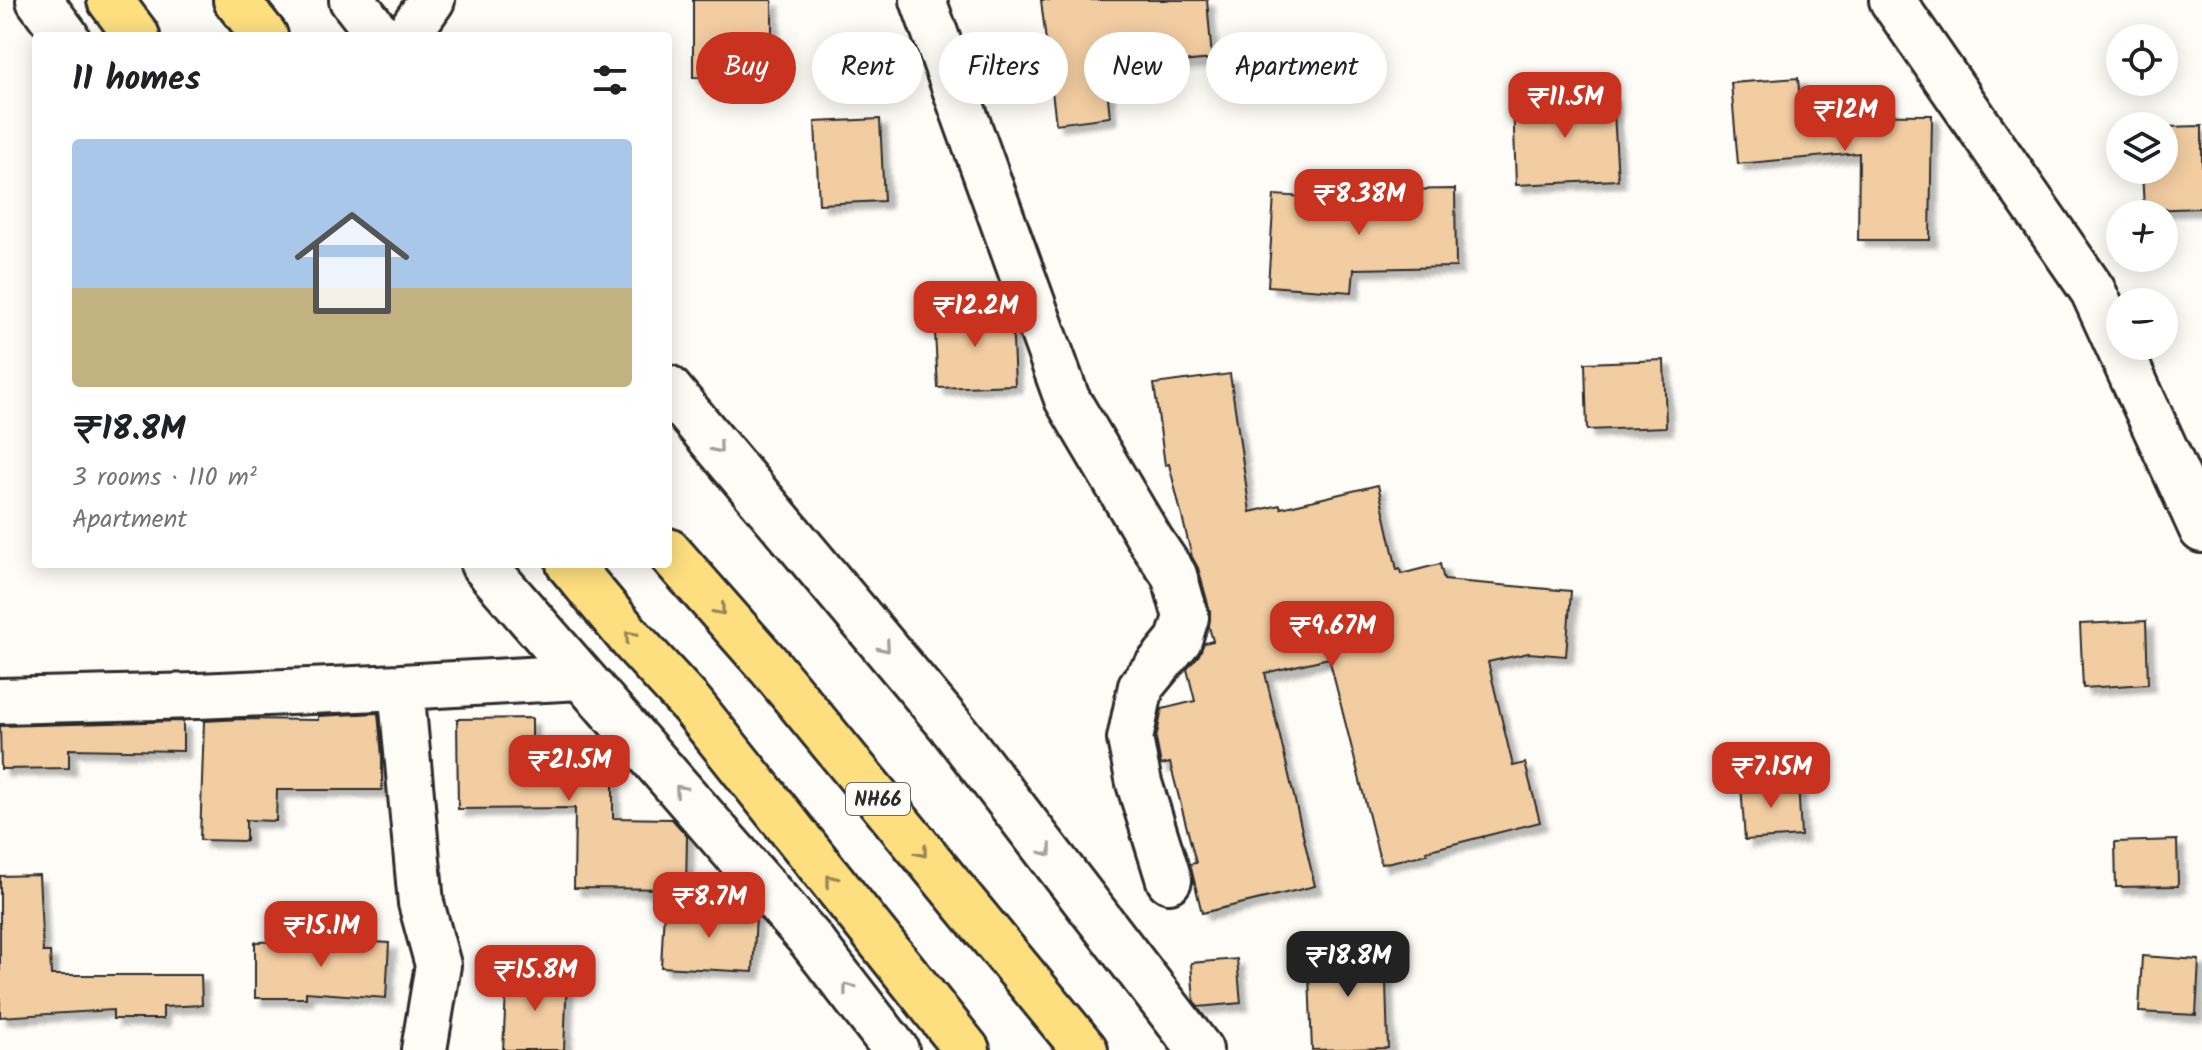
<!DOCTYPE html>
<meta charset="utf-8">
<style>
body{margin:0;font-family:Kalam,sans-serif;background:#f6f6f6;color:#202124;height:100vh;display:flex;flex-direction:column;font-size:30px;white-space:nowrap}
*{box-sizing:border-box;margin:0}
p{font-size:26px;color:#757577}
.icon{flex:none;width:44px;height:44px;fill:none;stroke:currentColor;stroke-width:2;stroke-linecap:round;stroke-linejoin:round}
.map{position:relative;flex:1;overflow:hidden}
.details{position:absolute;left:32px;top:32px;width:640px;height:536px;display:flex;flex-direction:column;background:#fff;border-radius:8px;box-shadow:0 4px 20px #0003}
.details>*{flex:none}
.hud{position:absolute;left:696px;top:32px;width:760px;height:72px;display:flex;gap:16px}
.tools{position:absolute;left:2106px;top:24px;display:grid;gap:16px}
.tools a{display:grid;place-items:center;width:72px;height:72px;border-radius:50%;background:#fff;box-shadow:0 4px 20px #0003;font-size:40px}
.price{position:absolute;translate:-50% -68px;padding:0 18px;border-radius:16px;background:#c8321e;color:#fff;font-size:26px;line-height:52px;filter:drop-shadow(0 2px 4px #0008)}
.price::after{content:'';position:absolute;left:50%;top:48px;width:24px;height:18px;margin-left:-12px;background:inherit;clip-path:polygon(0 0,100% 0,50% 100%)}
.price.on{background:#222;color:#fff}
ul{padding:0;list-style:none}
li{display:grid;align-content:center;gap:16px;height:424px;padding:0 40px}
li span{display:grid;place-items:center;height:248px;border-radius:8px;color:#555}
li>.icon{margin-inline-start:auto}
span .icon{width:144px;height:144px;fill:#fffc;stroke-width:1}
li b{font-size:34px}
h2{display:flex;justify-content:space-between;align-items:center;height:96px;padding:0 40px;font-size:34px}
.pill{padding:0 28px;border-radius:36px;background:#fff;box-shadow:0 4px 20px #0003;font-size:28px;line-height:72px}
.pill.on{background:#c8321e;color:#fff}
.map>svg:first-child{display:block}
.building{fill:#f2cda2;stroke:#2b2b2b;stroke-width:2;filter:url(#shadow)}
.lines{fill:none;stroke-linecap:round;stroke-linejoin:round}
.street-casing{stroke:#2b2b2b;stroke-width:50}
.secondary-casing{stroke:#2b2b2b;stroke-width:50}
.highway-casing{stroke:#2b2b2b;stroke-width:50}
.street{stroke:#fdfcf7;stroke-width:44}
.secondary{stroke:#fdfcf7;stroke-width:44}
.highway{stroke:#fddf80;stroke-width:44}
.oneway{stroke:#9e9e9b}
.oneway2{stroke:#948556}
.labels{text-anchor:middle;stroke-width:6;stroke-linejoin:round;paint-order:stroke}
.shield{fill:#fdfcf7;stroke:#6a6a68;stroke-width:2}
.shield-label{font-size:20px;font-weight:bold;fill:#2b2b2b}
</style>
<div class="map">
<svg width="2202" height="1050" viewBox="0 0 2202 1050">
<defs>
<filter id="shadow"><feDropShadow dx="7" dy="7" stdDeviation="2" flood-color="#0004"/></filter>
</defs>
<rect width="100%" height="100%" fill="#fdfcf7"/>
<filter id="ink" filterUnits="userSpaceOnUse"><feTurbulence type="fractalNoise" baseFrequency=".0125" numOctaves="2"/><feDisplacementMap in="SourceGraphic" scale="16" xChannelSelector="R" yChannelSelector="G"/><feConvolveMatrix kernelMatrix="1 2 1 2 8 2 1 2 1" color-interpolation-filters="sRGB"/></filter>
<g filter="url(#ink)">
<path class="building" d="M693,0H772V78L693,77Z
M1041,0H1207L1212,59L1105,69L1110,117L1056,124Z
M1798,78L1801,114L1932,115L1930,240H1858L1859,153L1738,164L1731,83Z
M1613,95L1618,180L1516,185L1513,101Z
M880,119L884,201L819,204L815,122Z
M2202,126V208L2144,210L2142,170H2164V127Z
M1455,189L1456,267L1354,269L1352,292L1268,286L1274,195L1388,202V190Z
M1008,310L1012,320L1015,385L938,388L934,314Z
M1664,360L1666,427L1587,430L1585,363Z
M1230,374L1250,512L1280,505L1281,508L1378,485L1397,570L1400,569L1401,574L1440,564L1444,580L1571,591L1566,656L1528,653L1488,662L1513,766L1525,763L1540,822L1426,851L1427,854L1381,864L1329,658L1265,673L1315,886L1202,913L1190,864L1196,863L1170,763L1161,765L1156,739L1162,709L1195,701L1187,669L1199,655L1204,643L1213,641L1209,627L1210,611L1198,568L1192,557L1169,464L1165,465L1154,384Z
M2146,621L2148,684L2083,688L2080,624Z
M378,713L382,757V790H277L276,821L246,820V841L200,840L204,721L242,719L318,720V716Z
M532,718V746L610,748L613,752V818L672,819L687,836L686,889L574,888L575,808L458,809L457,719Z
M183,721V751L69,749V768L1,769L0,726Z
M1798,781L1801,836L1745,840L1741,785Z
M2177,840L2178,886L2116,887L2115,842Z
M39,875L43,952H50L51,975H201L202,1005L163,1007V1019H113V1010L0,1017V876Z
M664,909L754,913L756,915L753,972L661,967Z
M344,940L389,943L386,998L306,992V998H255V942Z
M1385,949L1388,1048L1312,1050L1308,951Z
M2142,956L2199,960L2196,1015L2139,1012Z
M1237,959L1241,1003L1198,1007L1194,1001L1191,963Z
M507,974L567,977L564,1050H503Z"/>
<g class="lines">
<g class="street-casing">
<path id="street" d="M923,0L1067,399L1151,541L1174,575L1186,617L1179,640L1141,686L1130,739L1139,783L1169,880
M407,36L432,0
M401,687L581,677
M0,701L197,696L401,687L421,903L438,965L424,1050"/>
</g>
<g class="secondary-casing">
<path id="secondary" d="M39,0L66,36
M352,0L380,36
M1892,0L2093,291L2202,530
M668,388L951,726L1200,1050
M483,564L810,939L896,1050"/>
</g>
<g class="highway-casing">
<path id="highway" d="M110,0L137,36
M236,0L265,36
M668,551L771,668L1085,1050
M569,564L633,641L692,705L967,1050"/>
</g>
<use href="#street" class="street"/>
<use href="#secondary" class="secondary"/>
<use href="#highway" class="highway"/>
</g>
<defs><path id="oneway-chevron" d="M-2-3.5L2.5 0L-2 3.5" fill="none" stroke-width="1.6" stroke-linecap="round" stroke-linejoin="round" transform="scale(2)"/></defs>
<g class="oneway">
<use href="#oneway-chevron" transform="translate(718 448) rotate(50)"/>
<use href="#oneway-chevron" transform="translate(885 647) rotate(50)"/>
<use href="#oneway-chevron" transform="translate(680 790) rotate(-131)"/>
<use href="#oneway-chevron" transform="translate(1047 851) rotate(53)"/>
<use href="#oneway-chevron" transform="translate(848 988) rotate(-128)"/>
</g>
<g class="oneway2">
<use href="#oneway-chevron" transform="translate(720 610) rotate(49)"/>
<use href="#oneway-chevron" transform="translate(630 636) rotate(-131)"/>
<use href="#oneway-chevron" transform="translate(922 852) rotate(51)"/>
<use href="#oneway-chevron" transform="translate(831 880) rotate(-129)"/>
</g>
</g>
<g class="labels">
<rect class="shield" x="846" y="783" width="64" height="32" rx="6"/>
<g class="shield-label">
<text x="878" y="806">NH66</text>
</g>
</g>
</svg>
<div class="tools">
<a><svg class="icon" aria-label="locate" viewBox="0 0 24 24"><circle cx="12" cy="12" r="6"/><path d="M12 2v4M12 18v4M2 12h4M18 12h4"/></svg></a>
<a><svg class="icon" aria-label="layers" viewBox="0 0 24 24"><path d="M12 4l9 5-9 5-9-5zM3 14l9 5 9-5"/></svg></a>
<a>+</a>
<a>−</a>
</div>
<b class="price" style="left:1565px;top:140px">₹11.5M</b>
<b class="price" style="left:1845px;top:153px">₹12M</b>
<b class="price" style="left:1359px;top:237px">₹8.38M</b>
<b class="price" style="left:975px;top:349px">₹12.2M</b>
<b class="price" style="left:1332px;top:669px">₹9.67M</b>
<b class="price" style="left:569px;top:803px">₹21.5M</b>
<b class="price" style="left:1771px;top:810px">₹7.15M</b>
<b class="price" style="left:709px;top:940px">₹8.7M</b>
<b class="price" style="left:321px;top:969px">₹15.1M</b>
<b class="price on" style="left:1348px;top:999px">₹18.8M</b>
<b class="price" style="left:535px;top:1013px">₹15.8M</b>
<div class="hud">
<a class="pill on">Buy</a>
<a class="pill">Rent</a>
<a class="pill">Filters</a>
<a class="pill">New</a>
<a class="pill">Apartment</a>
</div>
<section class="details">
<h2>11 homes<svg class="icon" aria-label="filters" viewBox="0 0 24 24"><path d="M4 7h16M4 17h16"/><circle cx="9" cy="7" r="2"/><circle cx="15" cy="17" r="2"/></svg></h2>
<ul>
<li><span style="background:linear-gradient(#a9c7e8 60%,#c2b280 0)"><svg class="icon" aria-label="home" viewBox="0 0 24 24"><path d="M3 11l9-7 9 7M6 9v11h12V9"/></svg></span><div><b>₹18.8M</b><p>3 rooms · 110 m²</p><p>Apartment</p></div></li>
</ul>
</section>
</div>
